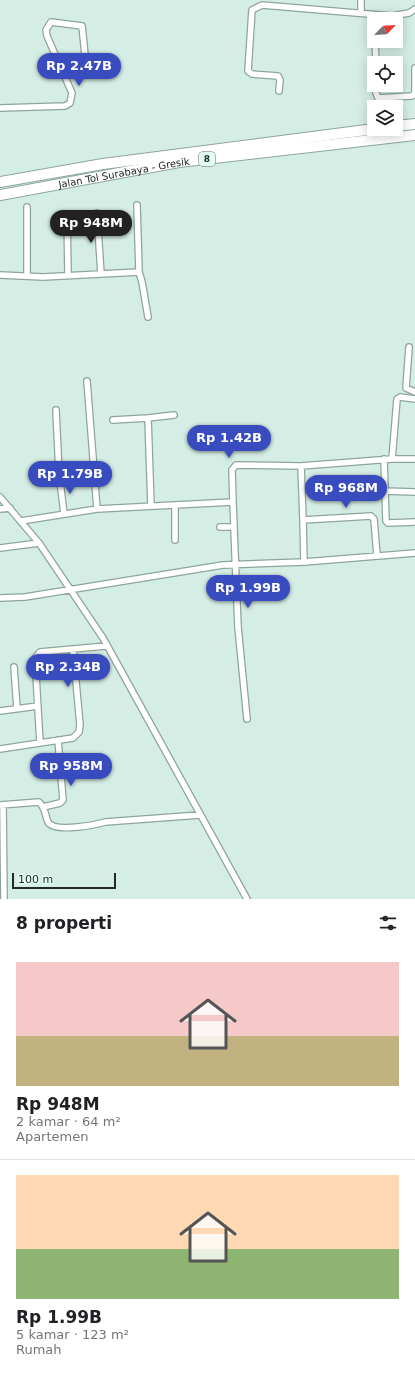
<!DOCTYPE html>
<html lang="id">
<meta charset="utf-8">
<style>
body{margin:0;font-family:"DejaVu Sans",sans-serif;background:#f6f6f6;color:#202124;height:100vh;display:flex;flex-direction:column;font-size:15px;white-space:nowrap}
*{box-sizing:border-box;margin:0}
p{font-size:13px;color:#757577}
.icon{flex:none;width:22px;height:22px;fill:none;stroke:currentColor;stroke-width:2;stroke-linecap:round;stroke-linejoin:round}
.map{position:relative;height:899px;overflow:hidden}
.drawer{display:flex;flex-direction:column;background:#fff;flex:1}
.drawer>*{flex:none}
.needle{width:26px;rotate:66deg}
.fabs{position:absolute;left:367px;top:12px;display:grid;gap:8px}
.fabs a{display:grid;place-items:center;width:36px;height:36px;border-radius:0px;background:#fff;box-shadow:0 2px 10px #0003;font-size:20px}
.scale{position:absolute;left:12px;bottom:10px;width:104px;box-sizing:border-box;padding-left:4px;border:2px solid #212a27;border-top:0;font-size:11px;line-height:14px;white-space:nowrap;color:#212a27;-webkit-text-stroke:3px #e2fcf2;paint-order:stroke}
.price{position:absolute;translate:-50% -34px;padding:0 9px;border-radius:14px;background:#394cbf;color:#fff;font-size:13px;line-height:26px;filter:drop-shadow(0 1px 2px #0008)}
.price::after{content:'';position:absolute;left:50%;top:24px;width:12px;height:9px;margin-left:-6px;background:inherit;clip-path:polygon(0 0,100% 0,50% 100%)}
.price.on{background:#222;color:#fff}
ul{padding:0;list-style:none}
li{display:grid;align-content:center;gap:8px;height:212px;padding:0 16px}
li+li{border-top:1px solid #e0e0e0}
li span{display:grid;place-items:center;height:124px;border-radius:0px;color:#555}
li>.icon{margin-inline-start:auto}
span .icon{width:72px;height:72px;fill:#fffc;stroke-width:1}
li b{font-size:17px}
h2{display:flex;justify-content:space-between;align-items:center;height:48px;padding:0 16px;font-size:17px}
.map>svg:first-child{display:block}
.lines{fill:none;stroke-linecap:round;stroke-linejoin:round}
.street-casing{stroke:#8da59c;stroke-width:8}
.highway-casing{stroke:#8da59c;stroke-width:12}
.street{stroke:#fff;stroke-width:5.5}
.highway{stroke:#fff;stroke-width:10}
.labels{text-anchor:middle;stroke-width:3.5;stroke-linejoin:round;paint-order:stroke}
.shield{fill:#e2fcf2;stroke:#5b6964;stroke-width:1}
.shield-label{font-size:9px;font-weight:bold;fill:#212a27}
.street-label{font-size:10px;fill:#212a27;stroke:#e2fcf2}
</style>
<div class="map">
<svg width="415" height="899" viewBox="0 0 415 899">
<rect width="100%" height="100%" fill="#d5eee5"/>
<g class="lines">
<g class="street-casing">
<path id="street" d="M361,13V0
M375,41L376,63
M376,85V93L378,98L412,96L415,93V68
M279,91L280,80L278,76L252,74L248,71L252,10L262,5L392,16L409,13L415,9
M0,108L65,106L70,103L72,93L47,36L46,30L51,22L82,26L85,55
M27,207V276
M97,213L101,274
M67,214L68,275
M139,272L142,282L148,317
M0,275L43,277L139,272L137,205
M409,347L406,388L415,392
M87,381L97,509
M56,410L59,473L64,514
M148,418L174,415
M113,420L148,418L151,506
M384,459L386,521L388,523L415,522
M392,459H415
M301,466L303,520L371,516L374,519L377,556
M59,476L93,470
M384,491L415,492
M0,497L39,543L103,638L247,899
M233,502L234,527
M175,505V540
M0,509L10,508
M303,520L304,562
M21,521L97,509L233,502L232,470L236,465L301,466L392,459L397,399L400,397L415,399
M220,527H234V529L238,627L247,719
M0,548L39,543
M0,598L25,597L223,565L304,562L415,553
M14,667L17,709
M0,711L38,706
M40,743L35,658L40,652L106,646
M0,749L73,738L79,732L80,725L73,649
M0,805L39,802C45,807 45,815 48,822C54,833 95,825 105,822L200,815
M3,805L4,899
M43,807L60,803L63,800L58,740"/>
</g>
<g class="highway-casing">
<g id="highway">
<path d="M396,126L415,124"/>
<path d="M0,182L103,164L374,129"/>
<path id="s1" d="M0,195L179,162L415,135"/>
</g>
</g>
<use href="#street" class="street"/>
<use href="#highway" class="highway"/>
</g>
<g class="labels">
<rect class="shield" x="199" y="152" width="16" height="14" rx="3"/>
<g class="shield-label">
<text x="207" y="162">8</text>
</g>
<g class="street-label">
<text dy="4" stroke="none"><textPath href="#s1" startOffset="126">Jalan Tol Surabaya - Gresik</textPath></text>
</g>
</g>
</svg>
<div class="fabs">
<a><svg class="needle" viewBox="-14 -14 28 28"><path d="M0-13l5 13h-10z" fill="#e53935"/><path d="M0 13l5-13h-10z" fill="#757577"/></svg></a>
<a><svg class="icon" aria-label="locate" viewBox="0 0 24 24"><circle cx="12" cy="12" r="6"/><path d="M12 2v4M12 18v4M2 12h4M18 12h4"/></svg></a>
<a><svg class="icon" aria-label="layers" viewBox="0 0 24 24"><path d="M12 4l9 5-9 5-9-5zM3 14l9 5 9-5"/></svg></a>
</div>
<div class="scale">100 m</div>
<b class="price" style="left:79px;top:87px">Rp 2.47B</b>
<b class="price on" style="left:91px;top:244px">Rp 948M</b>
<b class="price" style="left:229px;top:459px">Rp 1.42B</b>
<b class="price" style="left:70px;top:495px">Rp 1.79B</b>
<b class="price" style="left:346px;top:509px">Rp 968M</b>
<b class="price" style="left:248px;top:609px">Rp 1.99B</b>
<b class="price" style="left:68px;top:688px">Rp 2.34B</b>
<b class="price" style="left:71px;top:787px">Rp 958M</b>
</div>
<section class="drawer">
<h2>8 properti<svg class="icon" aria-label="filters" viewBox="0 0 24 24"><path d="M4 7h16M4 17h16"/><circle cx="9" cy="7" r="2"/><circle cx="15" cy="17" r="2"/></svg></h2>
<ul>
<li><span style="background:linear-gradient(#f6c9c9 60%,#c2b280 0)"><svg class="icon" aria-label="home" viewBox="0 0 24 24"><path d="M3 11l9-7 9 7M6 9v11h12V9"/></svg></span><div><b>Rp 948M</b><p>2 kamar · 64 m²</p><p>Apartemen</p></div></li>
<li><span style="background:linear-gradient(#ffd9b3 60%,#8fb573 0)"><svg class="icon" aria-label="home" viewBox="0 0 24 24"><path d="M3 11l9-7 9 7M6 9v11h12V9"/></svg></span><div><b>Rp 1.99B</b><p>5 kamar · 123 m²</p><p>Rumah</p></div></li>
</ul>
</section>
